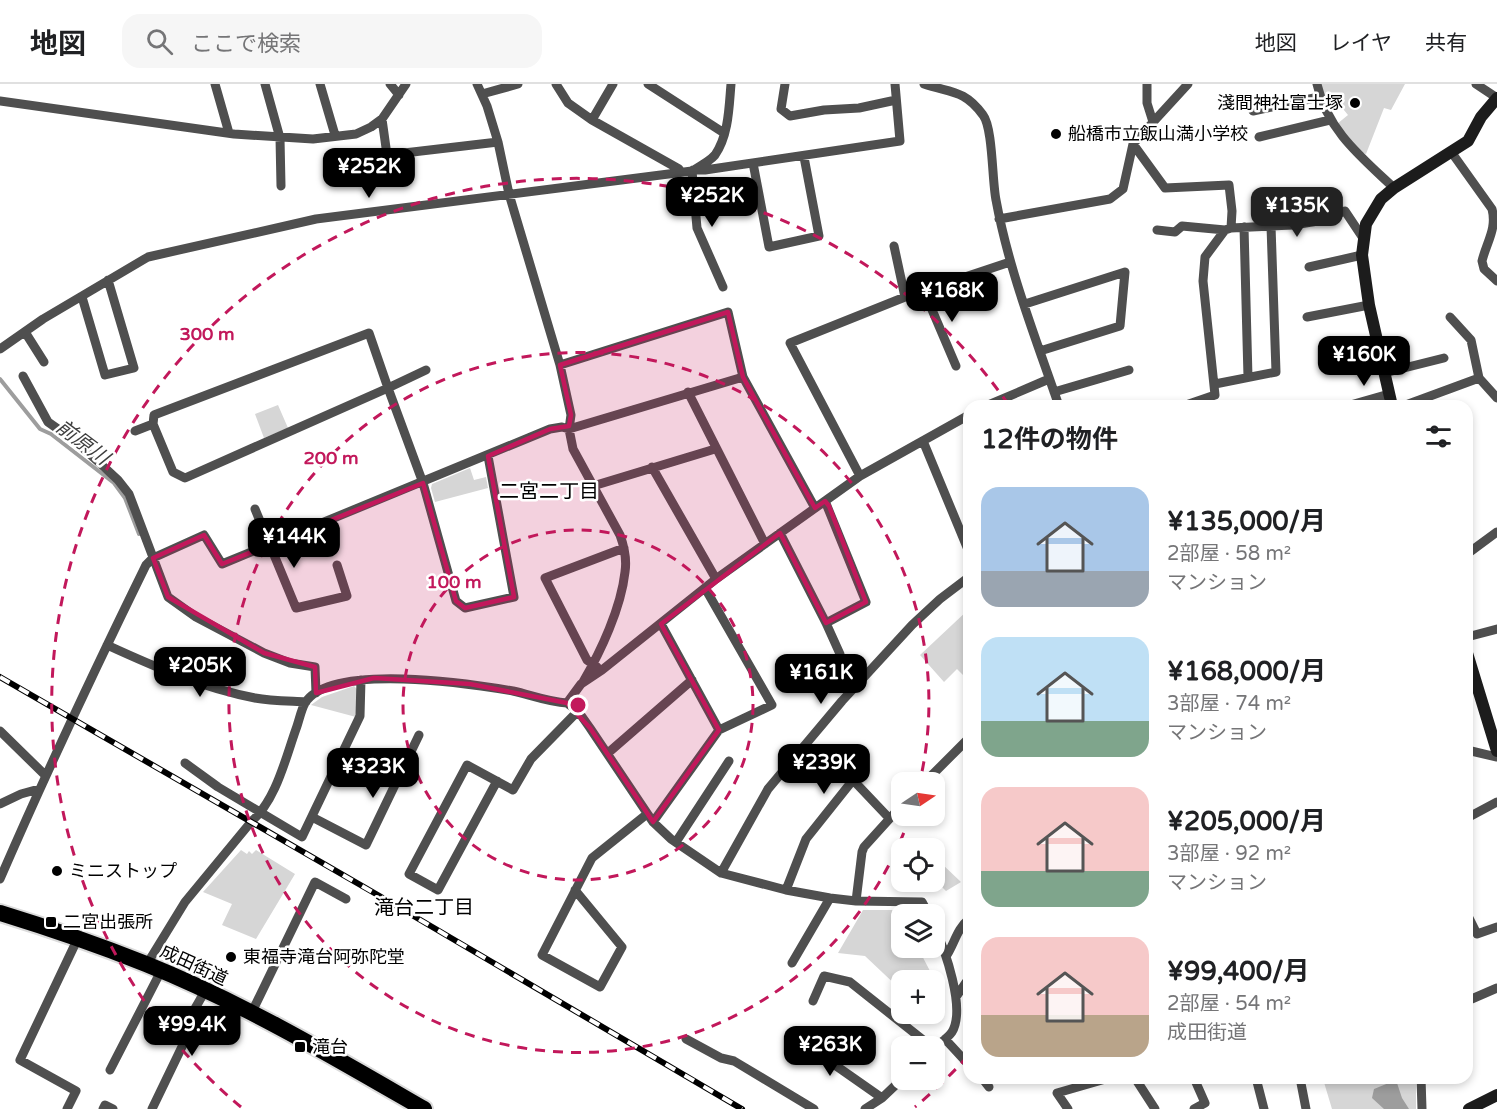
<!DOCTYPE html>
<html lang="ja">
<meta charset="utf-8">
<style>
body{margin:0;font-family:"Varela Round","Noto Sans JP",sans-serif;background:#f6f6f6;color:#202124;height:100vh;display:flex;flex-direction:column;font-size:22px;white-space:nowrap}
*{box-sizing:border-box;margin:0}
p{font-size:20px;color:#757577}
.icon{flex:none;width:33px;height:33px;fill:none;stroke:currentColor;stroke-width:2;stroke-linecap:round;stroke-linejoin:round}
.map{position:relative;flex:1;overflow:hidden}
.drawer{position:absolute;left:963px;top:316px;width:510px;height:684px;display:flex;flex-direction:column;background:#fff;border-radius:18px;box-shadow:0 3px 9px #0003}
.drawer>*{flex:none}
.needle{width:39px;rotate:77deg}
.tools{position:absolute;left:891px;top:688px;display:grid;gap:12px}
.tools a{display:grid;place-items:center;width:54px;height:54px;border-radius:12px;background:#fff;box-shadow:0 3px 9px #0003;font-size:30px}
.price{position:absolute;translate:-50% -51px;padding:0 14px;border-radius:12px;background:#000;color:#fff;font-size:20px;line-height:39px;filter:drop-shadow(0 2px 3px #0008)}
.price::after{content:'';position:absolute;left:50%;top:36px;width:18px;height:14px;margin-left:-9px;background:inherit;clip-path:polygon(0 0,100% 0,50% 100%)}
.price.active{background:#222;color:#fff}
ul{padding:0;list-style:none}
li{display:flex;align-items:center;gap:18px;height:150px;padding:0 18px}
li span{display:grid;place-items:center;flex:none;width:168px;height:120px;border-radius:18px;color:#555}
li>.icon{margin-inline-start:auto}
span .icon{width:72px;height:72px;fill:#fffc;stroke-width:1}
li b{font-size:26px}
h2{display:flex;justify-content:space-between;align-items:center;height:72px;padding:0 18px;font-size:26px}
header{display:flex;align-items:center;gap:36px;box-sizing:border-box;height:84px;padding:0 30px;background:#fff;border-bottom:2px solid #e0e0e0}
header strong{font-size:28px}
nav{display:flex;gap:33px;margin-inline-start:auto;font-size:21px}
.search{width:420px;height:54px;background:#f6f6f6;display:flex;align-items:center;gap:15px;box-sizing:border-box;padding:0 21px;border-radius:18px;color:#757577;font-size:22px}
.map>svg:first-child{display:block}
.green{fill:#d6d6d6}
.water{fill:#9d9d9d}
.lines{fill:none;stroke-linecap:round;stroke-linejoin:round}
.stream{stroke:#9d9d9d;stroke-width:4}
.highway-casing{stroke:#dbdbdb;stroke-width:20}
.street{stroke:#4f4f4f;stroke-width:9}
.secondary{stroke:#1c1c1c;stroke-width:12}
.highway{stroke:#000;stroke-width:16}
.rail-casing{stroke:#000;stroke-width:6}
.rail{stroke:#fff;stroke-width:4;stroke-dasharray:11;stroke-linecap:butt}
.marked{fill:#c2185b;fill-opacity:0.2;stroke:#c2185b;stroke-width:4.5;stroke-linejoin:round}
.ring{fill:none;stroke:#c2185b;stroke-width:3;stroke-dasharray:10 8}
.poi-dot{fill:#000;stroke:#fff;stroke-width:2}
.labels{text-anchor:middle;stroke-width:5;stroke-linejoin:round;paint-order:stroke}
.poi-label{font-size:18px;fill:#000;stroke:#fff;text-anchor:start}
.street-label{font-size:18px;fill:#000;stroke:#fff}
.water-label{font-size:20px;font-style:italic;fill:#3e3e3e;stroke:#fff}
.neighbourhood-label{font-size:20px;fill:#000;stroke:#fff}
.centre{fill:#c2185b;stroke:#fff;stroke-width:3}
.ring-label{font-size:18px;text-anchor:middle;font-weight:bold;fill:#c2185b;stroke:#fff;stroke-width:5;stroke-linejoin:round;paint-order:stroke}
</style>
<header>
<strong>地図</strong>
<div class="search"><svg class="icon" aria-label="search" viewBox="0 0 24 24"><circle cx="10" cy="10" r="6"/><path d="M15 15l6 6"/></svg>ここで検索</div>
<nav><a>地図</a><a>レイヤ</a><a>共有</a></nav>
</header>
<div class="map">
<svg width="1497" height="1025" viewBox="0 0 1497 1025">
<rect width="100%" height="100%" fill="#fff"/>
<path class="green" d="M1320,0H1405L1391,26L1384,24L1366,70L1360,68L1337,40L1348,31L1339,20L1328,27Z
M278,321L288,344L264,354L255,330Z
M470,384L474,396L486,393L488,404L435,418L431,404L432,400Z
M969,525V592L966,594L957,585L944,598L920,571Z
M354,602L359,607L356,633L311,621L322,613Z
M241,766L247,770L249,767L252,770L256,766L295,790L256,855L222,841L232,820L203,808Z
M937,779H941L961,798L946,807L935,796Z
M863,826H916L911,831H902V864H918L930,887L917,897H902L901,906L865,872L838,869Z
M1323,995H1413L1416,999V1025H1332Z"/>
<path class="water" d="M1396,996L1402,1014L1409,1025H1384L1372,1014L1374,1005Z"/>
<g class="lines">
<path class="stream" d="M0,295L40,345L51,350L114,399L125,414L139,450"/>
<g class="highway-casing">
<path id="highway" d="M0,829C49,844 98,861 146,880C243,919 334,973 424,1025"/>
</g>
<path class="street" d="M215,0L229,49
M265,0L280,54L281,102
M320,0L335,51
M390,0L399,11
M477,0L487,22L498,58L509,110L560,281L571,331L569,345L573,365L620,451C624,462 627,475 625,488C621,524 601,567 583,598
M556,0L568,19L592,36L679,85L680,89
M648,0L724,49
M785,0L781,25L790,32L824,26L859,24L896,16
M924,0C950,9 964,5 983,31C993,44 992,97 996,116C1009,187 1036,255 1059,322
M1147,0V19L1153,38
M1317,0C1327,46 1361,73 1394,104
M1476,0L1497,14
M482,10L518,0
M0,17L234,50L313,55L356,50L371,43L382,35L406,0
M1253,27L1319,13
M382,35L387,71L498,58
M592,36L613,0
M1259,53L1330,36
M1133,60L1165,104L1229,101L1232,127L1231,144
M1452,69L1492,125C1497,145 1487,157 1482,177L1484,185L1497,197
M753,79L769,163L819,152L804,73
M693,86H705L900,57L895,0
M692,87L697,144L723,203
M999,135L1110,115L1123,105L1133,60L1188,0
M1244,143L1248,293
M1157,146L1175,148L1182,142L1225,146L1231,144L1293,141L1318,137L1345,127L1363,154
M894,162L905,213
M1309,183L1362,171
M924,207L956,282
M82,213L105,291L134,284L108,196
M1025,220L1125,188L1120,242L1040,267
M1307,233L1369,221
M25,248L44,278
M0,265L43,235L148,173L316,135L692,87C699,83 710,77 715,71C729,51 729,22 731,0
M560,281L728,228L743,293L815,424
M426,286L388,304L369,249L154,331L153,340L173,388L185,394L388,304L423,399L456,517L465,524L514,513L488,372
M1384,289L1444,274
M23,292L48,338L75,357L104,383L118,396L129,410L168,513L196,533L264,569L290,579L315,583L316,609
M1479,294L1497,314
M1215,300L1276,288L1271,142
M688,308L765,460
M1054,308L1129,286
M986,322L1049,295
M1183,322L1215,311L1203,197L1205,173L1225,146
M1347,322L1389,310
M1403,322L1479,294L1471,256L1450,233
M135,347L153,340
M923,357L969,468
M652,383L716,495
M860,392L790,259L905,213L1010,178
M593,402L715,365
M255,425L296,524L347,512L337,481
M780,449L826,539L866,518L825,417
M1467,470L1497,448
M826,539L840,570
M661,540L719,646
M1467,553L1497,545
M107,561C155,583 203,604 255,614C271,617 289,617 306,618
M597,583L587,576L545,494L624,464
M567,619L578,627L590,644L653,738L671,755L721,789L786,806L830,814L856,817L922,818L929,831
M0,647L45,691
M1467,666L1497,673
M608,669L692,596
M185,679L218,703L302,753L360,632L361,596
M497,697L438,806L409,790L467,681L513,706L531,675L578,627
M924,699L969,654
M0,720L21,710L39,705
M312,733L366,761L419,651
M1467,734L1497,718
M653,738L719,646L772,621L705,504
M676,758L729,677
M721,789L768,705L842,617L912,541L940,515L969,493
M0,795C46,689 95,585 146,481L153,474L204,451L222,480L550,345L562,343L569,345L743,293
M575,806L622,863L600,903L542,871L592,774L647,730
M786,806L806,755L853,696L889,734
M856,817L862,768L864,763L902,721
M1467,830L1477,850L1497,843
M934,843C945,865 966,925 952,948C948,954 940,959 934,964
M947,871C955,858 957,845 969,835
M792,879L830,814
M147,880L185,818L251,738C276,716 285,676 296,645C299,637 301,626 305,619C331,578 472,600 513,607C531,611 548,618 567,619L581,600L602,586L716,495L825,417L860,392L969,331
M956,913L969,894
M813,917L824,892L850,898L932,963
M1467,917L1497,904
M251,930L315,798L346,815
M792,951L882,1014
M686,955L721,974L734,977L814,1025
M945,955L969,981
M110,986L161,887
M982,994L989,1003
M1135,994L1155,1025
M1194,994L1205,1019L1194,1025
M1256,994L1264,1025
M1300,994L1306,1025
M1421,994L1422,1025
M67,1025L76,1007L20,976L78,854
M103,1025L105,1021L113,1025
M152,1025L192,942L193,928L205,907
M865,1025L882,1014L902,995
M1068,1025L1057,1009L1109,994"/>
<path class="secondary" d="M1392,322L1369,221L1362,171L1366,140L1381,115L1394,104L1468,57L1481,33L1497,14
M1467,569L1497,667
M1469,1025L1497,1011"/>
<use href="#highway" class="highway"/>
<g class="rail-casing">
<path id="rail" d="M0,593L383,814L742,1025"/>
</g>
<use href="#rail" class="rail"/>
</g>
<path class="marked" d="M728,228L743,293L815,424L825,417L829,422L866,518L826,539L780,449L661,540L719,646L653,738L590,644L567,619L470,600L374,594L316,609L315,583L264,569L168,513L153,474L204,451L222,480L423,399L456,517L465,524L514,513L488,372L550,345L569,342L571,331L560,281Z"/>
<g class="ring">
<circle cx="578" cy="621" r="175"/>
<path d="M910 732A350 350 0 1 1 920 697"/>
<path d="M968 972A525 525 0 0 1 915 1023M241 1023A525 525 0 1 1 1008 320"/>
</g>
<g class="poi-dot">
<circle cx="1355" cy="19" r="6"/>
<circle cx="1056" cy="50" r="6"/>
<circle cx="57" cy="787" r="6"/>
<rect x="45" y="832" width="12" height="12" rx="3"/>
<circle cx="231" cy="873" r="6"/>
<rect x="294" y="957" width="12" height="12" rx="3"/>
</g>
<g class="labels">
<g class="poi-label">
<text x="1343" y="25" text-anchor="end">淺間神社富士塚</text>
<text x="1068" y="56">船橋市立飯山満小学校</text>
<text x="69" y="793">ミニストップ</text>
<text x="63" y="844">二宮出張所</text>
<text x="243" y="879">東福寺滝台阿弥陀堂</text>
<text x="312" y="969">滝台</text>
</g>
<g class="street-label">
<text transform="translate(194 881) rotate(25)" y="6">成田街道</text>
</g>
<g class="water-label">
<text transform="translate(83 358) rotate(37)" y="7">前原川</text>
</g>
<g class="neighbourhood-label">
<text x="549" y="414">二宮二丁目</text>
<text x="424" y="830">滝台二丁目</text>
</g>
</g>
<circle cx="578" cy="621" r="9" class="centre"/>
<g class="ring-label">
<text x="207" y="256">300 m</text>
<text x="331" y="380">200 m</text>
<text x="454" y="504">100 m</text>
</g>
</svg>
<div class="tools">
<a><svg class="needle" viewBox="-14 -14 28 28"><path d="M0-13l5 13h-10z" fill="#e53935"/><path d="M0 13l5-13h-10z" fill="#757577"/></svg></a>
<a><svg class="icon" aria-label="locate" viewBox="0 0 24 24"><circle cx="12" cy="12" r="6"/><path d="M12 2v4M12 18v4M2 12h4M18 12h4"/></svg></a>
<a><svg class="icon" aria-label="layers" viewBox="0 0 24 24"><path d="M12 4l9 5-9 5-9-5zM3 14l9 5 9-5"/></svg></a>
<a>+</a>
<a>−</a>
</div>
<b class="price" style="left:369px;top:115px">¥252K</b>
<b class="price" style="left:712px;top:144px">¥252K</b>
<b class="price active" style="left:1297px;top:154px">¥135K</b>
<b class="price" style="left:952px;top:239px">¥168K</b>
<b class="price" style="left:1364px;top:303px">¥160K</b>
<b class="price" style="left:294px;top:485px">¥144K</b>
<b class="price" style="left:200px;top:614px">¥205K</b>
<b class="price" style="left:821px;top:621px">¥161K</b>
<b class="price" style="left:824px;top:711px">¥239K</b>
<b class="price" style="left:373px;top:715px">¥323K</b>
<b class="price" style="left:192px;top:973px">¥99.4K</b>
<b class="price" style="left:830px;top:993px">¥263K</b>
<section class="drawer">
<h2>12件の物件<svg class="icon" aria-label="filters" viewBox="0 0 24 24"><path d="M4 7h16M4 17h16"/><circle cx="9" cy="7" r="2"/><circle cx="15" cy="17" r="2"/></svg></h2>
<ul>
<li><span style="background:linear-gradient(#a9c7e8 70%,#9aa5b1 0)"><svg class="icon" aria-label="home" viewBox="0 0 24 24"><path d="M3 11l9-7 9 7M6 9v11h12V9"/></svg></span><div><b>¥135,000/月</b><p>2部屋 · 58 m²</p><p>マンション</p></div></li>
<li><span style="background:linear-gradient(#bfe0f5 70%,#7fa58c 0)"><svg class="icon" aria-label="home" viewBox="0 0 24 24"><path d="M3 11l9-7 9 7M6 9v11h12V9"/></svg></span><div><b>¥168,000/月</b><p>3部屋 · 74 m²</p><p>マンション</p></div></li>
<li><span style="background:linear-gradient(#f6c9c9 70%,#7fa58c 0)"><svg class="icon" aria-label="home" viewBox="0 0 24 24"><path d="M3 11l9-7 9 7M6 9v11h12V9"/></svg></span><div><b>¥205,000/月</b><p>3部屋 · 92 m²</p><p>マンション</p></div></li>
<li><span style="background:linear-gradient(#f6c9c9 65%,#b9a48a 0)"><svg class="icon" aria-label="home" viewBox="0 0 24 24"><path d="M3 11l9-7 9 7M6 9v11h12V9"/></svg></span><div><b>¥99,400/月</b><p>2部屋 · 54 m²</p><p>成田街道</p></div></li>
</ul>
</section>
</div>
